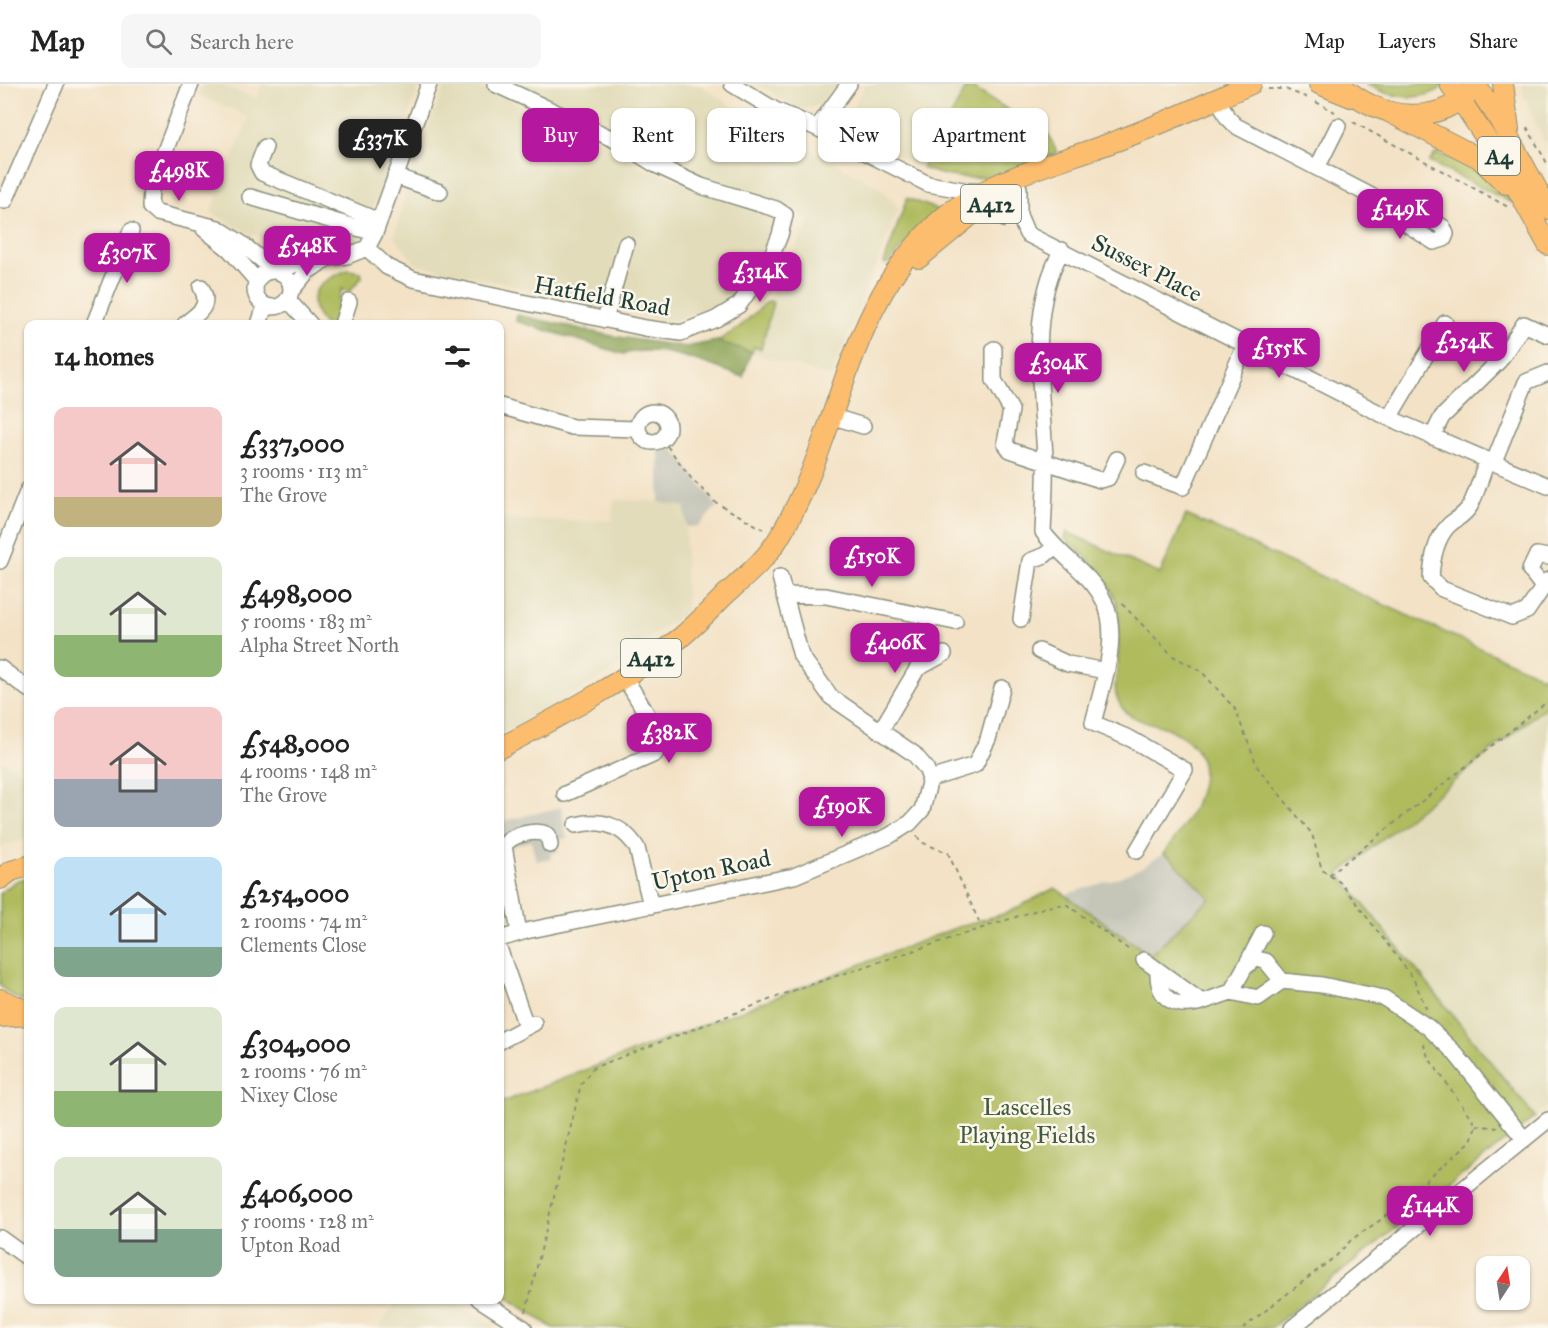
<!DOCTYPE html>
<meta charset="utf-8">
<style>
body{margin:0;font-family:"IM FELL Great Primer",serif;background:#f6f6f6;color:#222;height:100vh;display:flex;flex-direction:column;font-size:22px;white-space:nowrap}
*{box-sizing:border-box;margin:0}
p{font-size:20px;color:#767676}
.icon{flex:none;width:33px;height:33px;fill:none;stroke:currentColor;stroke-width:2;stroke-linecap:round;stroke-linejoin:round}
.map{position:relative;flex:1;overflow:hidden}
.sheet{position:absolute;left:24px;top:236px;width:480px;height:984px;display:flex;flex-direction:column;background:#fff;border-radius:12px;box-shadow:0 2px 4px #0004}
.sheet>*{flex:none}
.guide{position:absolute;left:522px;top:24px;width:570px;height:54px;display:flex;gap:12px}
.needle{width:39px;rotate:12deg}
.controls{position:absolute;left:1476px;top:1172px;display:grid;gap:12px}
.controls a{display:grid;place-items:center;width:54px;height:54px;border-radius:12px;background:#fff;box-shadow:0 2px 4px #0004;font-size:30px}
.price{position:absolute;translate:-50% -51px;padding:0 14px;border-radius:12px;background:#b5179e;color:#fff;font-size:20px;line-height:39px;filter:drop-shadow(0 2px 3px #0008)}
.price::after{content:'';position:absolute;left:50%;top:36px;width:18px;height:14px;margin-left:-9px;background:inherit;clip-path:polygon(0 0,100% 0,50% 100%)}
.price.selected{background:#222;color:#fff}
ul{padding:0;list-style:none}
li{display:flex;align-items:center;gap:18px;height:150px;padding:0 30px}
li span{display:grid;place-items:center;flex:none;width:168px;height:120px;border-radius:12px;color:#555}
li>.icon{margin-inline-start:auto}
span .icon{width:72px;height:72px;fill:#fffc;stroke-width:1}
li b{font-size:26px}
h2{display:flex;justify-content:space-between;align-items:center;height:72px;padding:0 30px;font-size:26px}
.chip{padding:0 21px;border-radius:12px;background:#fff;box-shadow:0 2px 4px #0004;font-size:21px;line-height:54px}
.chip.selected{background:#b5179e;color:#fff}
header{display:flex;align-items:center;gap:36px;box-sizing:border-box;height:84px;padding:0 30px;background:#fff;border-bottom:2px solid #e0e0e0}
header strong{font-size:28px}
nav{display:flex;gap:33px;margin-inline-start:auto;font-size:21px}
.search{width:420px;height:54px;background:#f6f6f6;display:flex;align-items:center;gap:15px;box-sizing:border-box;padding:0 21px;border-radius:12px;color:#767676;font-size:22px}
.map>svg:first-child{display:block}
.built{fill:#e2dcba}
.industrial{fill:#c5c5b8}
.green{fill:#afbb5d;stroke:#677c48;stroke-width:1.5}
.forest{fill:#8ba354;stroke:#557044;stroke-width:1.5}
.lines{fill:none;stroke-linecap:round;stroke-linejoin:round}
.minor-casing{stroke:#89907d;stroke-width:18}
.major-casing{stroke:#89907d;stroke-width:22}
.path{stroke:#89907d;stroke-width:2;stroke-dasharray:4.5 4.5;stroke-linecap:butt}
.minor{stroke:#fff;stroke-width:15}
.major{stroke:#fcbd6e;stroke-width:20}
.labels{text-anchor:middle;stroke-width:5;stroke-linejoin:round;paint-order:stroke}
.shield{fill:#fbf7ec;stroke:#61756b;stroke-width:1.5}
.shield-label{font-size:22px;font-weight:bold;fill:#1f3d34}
.street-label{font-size:24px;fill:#1f3d34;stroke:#fbf7ec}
.park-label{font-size:24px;fill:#435c3e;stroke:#fbf7ec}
</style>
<header>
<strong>Map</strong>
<div class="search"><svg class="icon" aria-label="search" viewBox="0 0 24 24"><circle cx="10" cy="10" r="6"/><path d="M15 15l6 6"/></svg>Search here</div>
<nav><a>Map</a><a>Layers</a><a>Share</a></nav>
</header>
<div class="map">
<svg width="1548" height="1244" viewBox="0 0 1548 1244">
<rect width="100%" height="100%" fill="#fbf7ec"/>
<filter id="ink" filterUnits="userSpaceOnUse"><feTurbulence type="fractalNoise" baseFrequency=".0167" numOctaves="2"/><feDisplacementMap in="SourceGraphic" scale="12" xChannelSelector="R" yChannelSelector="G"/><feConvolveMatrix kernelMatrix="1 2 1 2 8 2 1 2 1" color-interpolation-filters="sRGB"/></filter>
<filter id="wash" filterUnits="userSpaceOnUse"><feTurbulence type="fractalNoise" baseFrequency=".008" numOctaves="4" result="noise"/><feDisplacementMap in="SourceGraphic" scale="24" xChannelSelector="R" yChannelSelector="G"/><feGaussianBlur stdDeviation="1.35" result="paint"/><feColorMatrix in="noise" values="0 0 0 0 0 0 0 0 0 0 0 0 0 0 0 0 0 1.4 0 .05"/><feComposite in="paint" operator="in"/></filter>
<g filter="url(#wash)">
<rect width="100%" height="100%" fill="#f3e2c6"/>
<path class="built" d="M203,0H219L257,15L262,0H420L360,159L275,160L240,145L211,128L249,33L198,11Z
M446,0H473L599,55L644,85L776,128L764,175L739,213L672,237L416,180L394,152L414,80Z
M504,0H698L747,32L878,102L899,124L831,293L752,269L769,216L809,137L792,125L701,97L663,75Z
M757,0H837L822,22L799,25Z
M866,0H967L968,1L922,84L866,58L853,24Z
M1523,0H1548V64L1533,34L1524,12Z
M614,416L659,418L685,423L686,528L640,560L627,577L554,623L500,650V435L612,437Z
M1548,621V1022L1535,1033L1338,790Z
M1,677L28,691V755L0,763Z
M398,1215H450L496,1244H378Z"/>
<path class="industrial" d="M671,362L717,422L699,442L686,443L685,423L659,418V367Z
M561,723L567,754L557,756L558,768L551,769V774L536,777L531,757L512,762L504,785L500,738Z
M1163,770L1210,813L1150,871L1064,811L1115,795L1141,784Z"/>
<path class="green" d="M1367,0H1442L1443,3C1421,19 1390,14 1367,0Z
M968,1L1049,51L1057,69C1008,89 975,105 922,84Z
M1436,69C1468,82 1493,87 1512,119L1429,78Z
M907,114L939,126L887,180L884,179Z
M348,186L361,188L362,193L349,208L342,205L339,216L344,220L337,240H324C299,212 321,196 348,186Z
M768,217L773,218L761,265L754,263L752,269L717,257L736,246Z
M1186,431L1548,595V621L1339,790L1535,1033L1271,1244H553L500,1209V1019L963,841L1007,829L1055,804L1150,871L1210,814L1170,774L1163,770C1192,734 1233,672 1169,645C1146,635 1124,640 1116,610C1113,598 1118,586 1118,573C1119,558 1121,527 1115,514C1107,494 1082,468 1065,455L1067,448L1160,490Z
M28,794V918L13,913L0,902V809L18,796Z"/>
<path class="forest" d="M517,231L612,252L686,263L717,257L751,268L743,293C706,280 663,259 623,270L516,237Z"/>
</g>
<g filter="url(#ink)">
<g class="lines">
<g class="minor-casing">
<path id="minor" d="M191,0L151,103L150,123L157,129L218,144L241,159L274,186
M732,0L775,26L817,44L928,100L969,107L983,106
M1218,14L1227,33L1236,42L1408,131
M817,44L849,0
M265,63L258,81L262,89L379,137
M1317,84L1338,42
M395,92L440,108
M1019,104V131L1027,150L1389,334L1548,402
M250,113L375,149
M0,115L5,117L56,0
M1415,127L1443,143L1446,150L1444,155L1434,158L1408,141V131Z
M204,145L230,166L256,196
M367,164L387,183L413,195L645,244L681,249L716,235L739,221L770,176L780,151L785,131L776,125L701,102L656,81L617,57L495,0
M1062,166C1027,227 1042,306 1045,374C1046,399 1044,424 1043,448C1060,472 1091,490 1104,517C1121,552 1102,603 1093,639L1131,655L1185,686L1137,767
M255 205a18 18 0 1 1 36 0a18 18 0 1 1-36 0Z
M279,187L303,177L347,172L367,164L375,149L429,0
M291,207L307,188L326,175
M288,216L310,240
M605,236L626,160
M94,240L131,147
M185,240C198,229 212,223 201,203
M259,240L265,222
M342,240L349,218
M994,265V296L1011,326L1005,359L1010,366L1100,396L1108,394L1117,375
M500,322L572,343L637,345
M638 343a15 15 0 1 1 30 0a15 15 0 1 1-30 0Z
M831,332L863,342
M1389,334L1445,239
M1432,353L1442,333L1499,277L1524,240L1548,251
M1487,378C1481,392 1477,409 1470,422C1464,432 1457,434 1449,441C1435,455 1432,476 1431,494L1442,505L1512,533L1527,527L1548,496
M1493,380L1526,298L1548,289
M1144,389L1183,403L1246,259
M0,477L28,406
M1543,503L1530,486L1537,471L1548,473
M784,511L826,512L955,538
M1021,535L1030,477L1045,471L1054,463
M1039,567L1068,580L1106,587
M0,584L28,605
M881,646L917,585L944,570
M930,695L975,681L988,655L1002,604
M565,710L655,670L662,655L625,594
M576,741C601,735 623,741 637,764L651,822
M519,849L504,762C511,750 536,745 548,751L550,761
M500,855L526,847L794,792L889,752L910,739L922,726L930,695L926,684L914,670L831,613L801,572L780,493
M500,867L526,942
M1144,876L1202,918L1231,908L1258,914L1282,897L1322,901L1384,914L1428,943L1454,968L1524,1055
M1245,883L1263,849
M1158,887C1157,916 1176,925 1202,918
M1231,908L1245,883L1256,875L1266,877L1282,897
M500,957L534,939
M0,1154L25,1172
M479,1215L524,1244
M1292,1244L1548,1036"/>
</g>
<g class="major-casing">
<path id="major" d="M1319,0L1351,13
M1340,0C1380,37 1440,45 1478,0
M1450,0L1505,83L1548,161
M1475,0L1497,32L1548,125
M1503,0L1509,45
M1389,28L1479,74L1506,100
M919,174L971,131L988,121
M500,664C562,631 624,598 680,554C696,541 711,525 726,510C745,493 767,475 780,452C841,350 845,224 937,139C987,93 1063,78 1124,54C1167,38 1209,18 1251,0
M0,795L11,787L28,782
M0,915L28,927
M0,933L28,931"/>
</g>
<path class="path" d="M1268,5H1285L1308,14
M1316,18L1335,28
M1353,38L1508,123
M1527,43L1548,81
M992,139L1009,145
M662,355L691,394L715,418L763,445
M1122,520L1173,572L1202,588L1235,625L1258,684L1312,750L1322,786L1341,799L1413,894L1427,926
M917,752L921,758L948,769L981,842
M1329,791L1548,617
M1476,1041L1497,1044
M526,1228L581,1000L593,984L800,904L1046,823L1066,820L1132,868
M1243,1244L1336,1172L1352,1155L1382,1135L1471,1057L1476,1041L1428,973L1423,958"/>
<use href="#minor" class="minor"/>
<use href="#major" class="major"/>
</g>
</g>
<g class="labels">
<g class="shield">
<rect x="1478" y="53" width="42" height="38" rx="4.5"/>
<rect x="961" y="101" width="60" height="38" rx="4.5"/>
<rect x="621" y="555" width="60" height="38" rx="4.5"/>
</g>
<g class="shield-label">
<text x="1499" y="80">A4</text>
<text x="991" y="128">A412</text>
<text x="651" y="582">A412</text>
</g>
<g class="street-label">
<text transform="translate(1147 184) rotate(27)" y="8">Sussex Place</text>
<text transform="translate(602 212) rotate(10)" y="8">Hatfield Road</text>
<text transform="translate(711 786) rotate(-12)" y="8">Upton Road</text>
</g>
<g class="park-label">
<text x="1027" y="1031">Lascelles<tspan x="1027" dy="28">Playing Fields</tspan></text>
</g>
</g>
</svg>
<div class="controls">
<a><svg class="needle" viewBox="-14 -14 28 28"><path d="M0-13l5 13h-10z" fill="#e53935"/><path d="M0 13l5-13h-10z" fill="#767676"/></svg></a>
</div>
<b class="price selected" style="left:380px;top:86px">£337K</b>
<b class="price" style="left:179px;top:118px">£498K</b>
<b class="price" style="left:1400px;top:156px">£149K</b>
<b class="price" style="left:307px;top:193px">£548K</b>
<b class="price" style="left:127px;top:200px">£307K</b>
<b class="price" style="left:760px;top:219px">£314K</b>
<b class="price" style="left:1464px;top:289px">£254K</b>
<b class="price" style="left:1279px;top:295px">£155K</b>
<b class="price" style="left:1058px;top:310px">£304K</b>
<b class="price" style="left:872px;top:504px">£150K</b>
<b class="price" style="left:895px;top:590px">£406K</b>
<b class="price" style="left:669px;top:680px">£382K</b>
<b class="price" style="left:842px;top:754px">£190K</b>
<b class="price" style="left:1430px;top:1153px">£144K</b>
<div class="guide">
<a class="chip selected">Buy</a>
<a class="chip">Rent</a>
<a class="chip">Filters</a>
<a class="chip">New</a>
<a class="chip">Apartment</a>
</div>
<section class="sheet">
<h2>14 homes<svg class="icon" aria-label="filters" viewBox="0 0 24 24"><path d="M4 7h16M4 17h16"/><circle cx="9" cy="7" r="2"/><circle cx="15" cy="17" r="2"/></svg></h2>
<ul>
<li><span style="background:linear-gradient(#f6c9c9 75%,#c2b280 0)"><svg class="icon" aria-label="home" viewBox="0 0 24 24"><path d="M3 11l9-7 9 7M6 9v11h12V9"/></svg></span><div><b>£337,000</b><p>3 rooms · 113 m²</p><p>The Grove</p></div></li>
<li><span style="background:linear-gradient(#dfe7d0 65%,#8fb573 0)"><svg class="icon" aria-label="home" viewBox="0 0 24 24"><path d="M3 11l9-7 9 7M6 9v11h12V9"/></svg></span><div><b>£498,000</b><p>5 rooms · 183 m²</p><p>Alpha Street North</p></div></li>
<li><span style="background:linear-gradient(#f6c9c9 60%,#9aa5b1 0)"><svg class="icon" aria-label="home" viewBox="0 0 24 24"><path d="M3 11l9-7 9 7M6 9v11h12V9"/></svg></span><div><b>£548,000</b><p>4 rooms · 148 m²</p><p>The Grove</p></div></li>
<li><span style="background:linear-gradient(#bfe0f5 75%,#7fa58c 0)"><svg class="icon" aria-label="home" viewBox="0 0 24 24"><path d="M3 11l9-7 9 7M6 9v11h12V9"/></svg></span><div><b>£254,000</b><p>2 rooms · 74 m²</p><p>Clements Close</p></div></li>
<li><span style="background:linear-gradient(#dfe7d0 70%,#8fb573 0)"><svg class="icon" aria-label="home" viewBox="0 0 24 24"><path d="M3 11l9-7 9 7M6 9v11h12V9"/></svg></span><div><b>£304,000</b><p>2 rooms · 76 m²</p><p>Nixey Close</p></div></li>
<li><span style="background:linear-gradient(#dfe7d0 60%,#7fa58c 0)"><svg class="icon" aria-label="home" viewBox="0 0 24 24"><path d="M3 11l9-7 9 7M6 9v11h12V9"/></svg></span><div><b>£406,000</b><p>5 rooms · 128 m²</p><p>Upton Road</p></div></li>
</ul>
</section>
</div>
